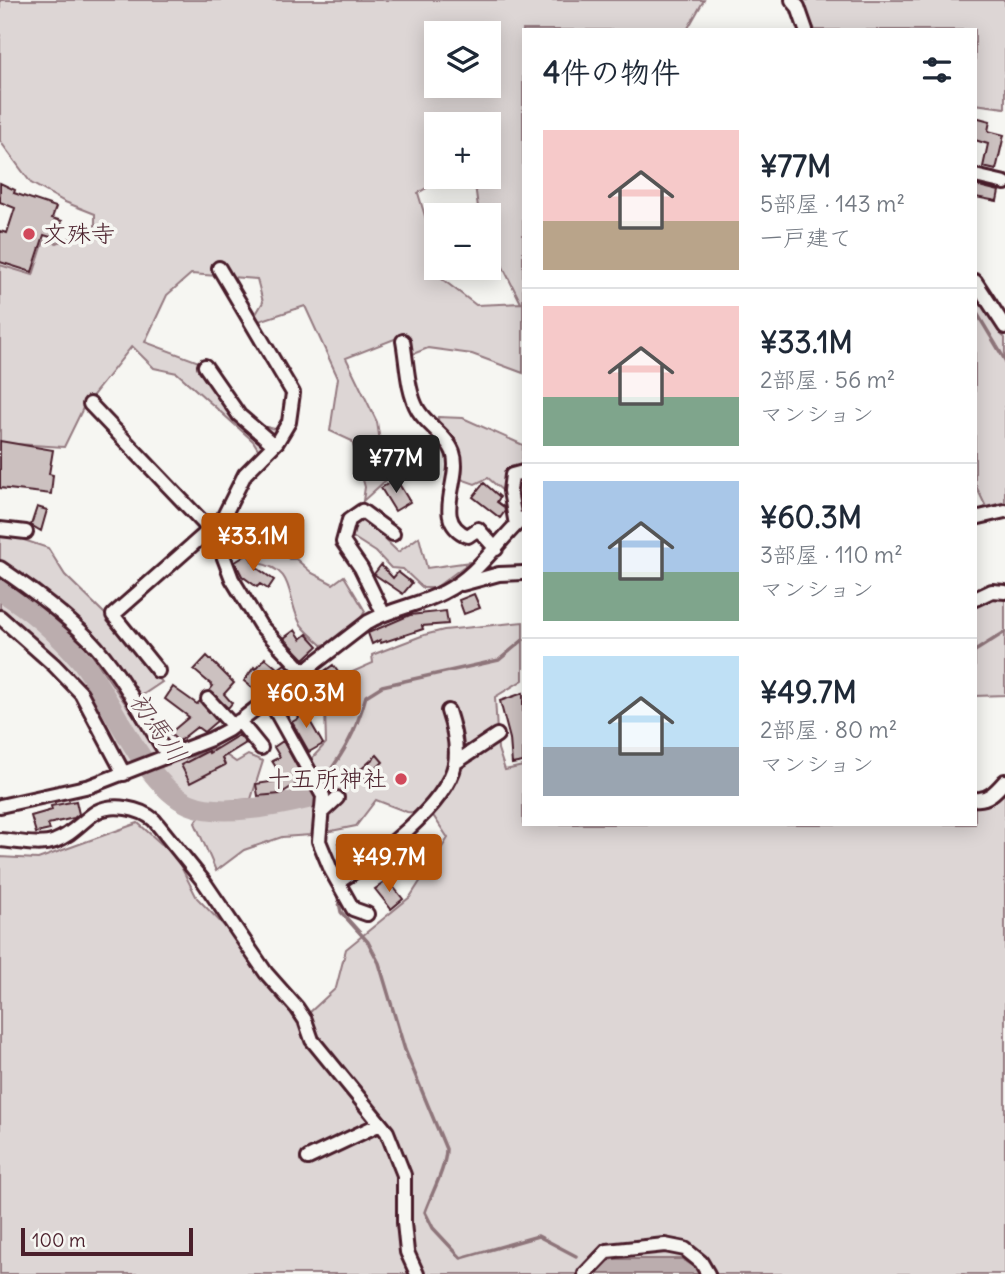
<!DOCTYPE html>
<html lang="ja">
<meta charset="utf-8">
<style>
body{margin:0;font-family:Delius,"Klee One",sans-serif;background:#f6f6f7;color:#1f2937;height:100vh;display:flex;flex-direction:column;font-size:26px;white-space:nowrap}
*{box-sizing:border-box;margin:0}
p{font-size:23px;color:#747a83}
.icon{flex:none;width:38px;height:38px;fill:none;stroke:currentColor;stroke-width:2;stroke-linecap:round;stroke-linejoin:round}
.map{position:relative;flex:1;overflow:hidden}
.side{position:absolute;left:522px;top:28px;width:455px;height:798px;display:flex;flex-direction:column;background:#fff;border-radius:0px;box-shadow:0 4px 18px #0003}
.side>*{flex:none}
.controls{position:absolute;left:424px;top:21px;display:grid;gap:14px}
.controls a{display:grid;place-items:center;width:77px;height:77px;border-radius:0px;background:#fff;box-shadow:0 4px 18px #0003;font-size:35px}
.scale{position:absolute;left:21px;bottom:18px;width:172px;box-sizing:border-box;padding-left:7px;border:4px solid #4a1f2b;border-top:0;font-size:19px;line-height:24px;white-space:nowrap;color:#4a1f2b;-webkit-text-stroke:5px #f6f6f2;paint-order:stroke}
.price{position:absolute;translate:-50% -60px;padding:0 16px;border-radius:7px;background:#b45309;color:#fff;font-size:23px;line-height:46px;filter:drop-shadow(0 2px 4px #0008)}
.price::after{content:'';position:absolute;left:50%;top:42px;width:21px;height:16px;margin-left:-10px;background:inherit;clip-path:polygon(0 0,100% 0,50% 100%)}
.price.active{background:#222;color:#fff}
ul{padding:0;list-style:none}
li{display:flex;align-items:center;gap:21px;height:175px;padding:0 21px}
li+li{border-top:2px solid #e0e1e3}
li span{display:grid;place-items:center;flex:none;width:196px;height:140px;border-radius:0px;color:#555}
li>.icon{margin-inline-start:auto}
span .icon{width:84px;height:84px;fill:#fffc;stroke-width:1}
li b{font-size:30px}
h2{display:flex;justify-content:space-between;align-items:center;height:84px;padding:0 21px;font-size:30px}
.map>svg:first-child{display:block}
.green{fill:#ddd6d5;stroke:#947a80;stroke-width:2;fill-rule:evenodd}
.water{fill:#bbadae;stroke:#8e747a;stroke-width:2}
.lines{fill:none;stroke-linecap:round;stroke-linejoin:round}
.stream{stroke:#8e747a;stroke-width:3.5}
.river{stroke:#bbadae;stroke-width:21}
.building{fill:#ccc1c0;stroke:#4a1f2b;stroke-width:2}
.minor-casing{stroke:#4a1f2b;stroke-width:18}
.minor{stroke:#f6f6f2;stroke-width:12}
.poi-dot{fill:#d1495b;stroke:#f6f6f2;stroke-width:2.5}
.labels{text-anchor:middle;stroke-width:7;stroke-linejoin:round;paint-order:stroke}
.poi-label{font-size:24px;fill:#4a1f2b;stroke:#f6f6f2;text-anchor:start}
.water-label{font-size:26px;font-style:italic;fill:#6c4a52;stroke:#f6f6f2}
</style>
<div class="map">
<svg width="1005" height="1274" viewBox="0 0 1005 1274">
<rect width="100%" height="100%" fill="#f6f6f2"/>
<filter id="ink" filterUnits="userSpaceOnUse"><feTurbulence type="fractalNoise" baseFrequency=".0143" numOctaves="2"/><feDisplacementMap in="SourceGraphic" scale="14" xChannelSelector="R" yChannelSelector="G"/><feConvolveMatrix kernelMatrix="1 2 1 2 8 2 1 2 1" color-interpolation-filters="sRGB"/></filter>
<g filter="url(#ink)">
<path class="green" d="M0,0H704L687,30H523V373L472,354L428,348L403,358L397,338L346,358L377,422L386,480L363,501L365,487L352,441L330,431L338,378L305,306L250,324L263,302L257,279L191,274L167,295L145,342L199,362L245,422L280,430L260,452L253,441L177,373L154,368L132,346L83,408L64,447L0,443V265L33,275L44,241L57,243L95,227V214L65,202L31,183L0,141ZM436,33H488V86H436ZM436,124H488V177H474L479,215H488V237L521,303L476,305L438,276L432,239L418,193L445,177H436Z
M800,0H1005V108L975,104V30H815Z
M975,283C984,300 992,327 1005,338V502L986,507L975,484Z
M438,417L463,418L523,445L522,468L504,492L488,478L475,484L458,478L439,433Z
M364,519L398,552L419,537L427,568L470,562L435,588H423L403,569L391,568L376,552L351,536L355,521Z
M253,520L289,559H296L312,573L333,584L344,576L365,611C358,627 339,643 322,645C315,638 303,630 299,621C286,594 295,569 257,563L255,553L260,546L248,528Z
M0,532L48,548L65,575L107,616L162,682L138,698L94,633L37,584L0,563Z
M0,579L52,616L87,648L154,745L156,754L128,764L122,762C111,739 101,714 86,694C64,660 31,635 0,610Z
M1005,593V695L975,696V599Z
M523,622V680L495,697L498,749L505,770L523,766V824H975V799L1005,783V1274H0V857L38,859L138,823L176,857L197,898L309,1013L336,988L346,949L410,897L448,838L432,814L407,812L376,800L356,826L311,835L282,837L244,850L216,871L195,823L210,803L270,802L287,796L301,788L312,776L313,757L326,743L325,709L350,673L373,663L372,655L424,635L444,630Z
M216,748L236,762L248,755L263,761L251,799L190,804L158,768Z"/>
<path class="water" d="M612,1259H682L706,1274H594V1270Z"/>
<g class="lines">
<path class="stream" d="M975,310L1005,360
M975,651L1005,632
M320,784C343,755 356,732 366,696L382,686L499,660L523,640
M314,829V811L309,798L315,791
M336,888L341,912L368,942L379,963L405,1050L446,1149C446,1168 432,1192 425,1212L433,1228L461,1258L538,1236L576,1256"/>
<path class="river" d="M0,590C29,608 59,634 81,660C112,699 144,785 189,804C219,817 277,806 309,798"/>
</g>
<path class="building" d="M975,117L990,121L988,131L1004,135L996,170L983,167L988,144L975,140Z
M0,183L15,190L14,193L56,207L52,218L62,221L57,239L44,235L32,272L0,262V231L7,233L15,208L0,202Z
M975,185L999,191L997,201L975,197Z
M0,441L53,450L49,474L53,475L51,494L0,488Z
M396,479L410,502L395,511L381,488Z
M484,483L500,497L497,502L504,507L505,511L500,518L473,497Z
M37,507L47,510L41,531L31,525Z
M248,554L257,568L274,580L268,589L260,584L257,587L242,576L235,562Z
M381,565L393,578L398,572L412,583L403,594L374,574Z
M474,594L480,608L464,614L459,600Z
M446,611L448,624L422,626L423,629L381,643L380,640L372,644L368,633L410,615Z
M295,630L301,639L307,634L318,646L304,659L284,638Z
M207,656L234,683L224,694L232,703L228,708L209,691L213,686L194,670Z
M265,658L278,669L285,664L291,671L280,678L278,676L260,694L244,681L254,667L256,669Z
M333,665L343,679L309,706L298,690Z
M173,687L197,704L200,701L217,721L204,732L197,727L178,742L170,733L189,717L165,699Z
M523,693V762L512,764L510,739L500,701Z
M300,704L323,744L309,752L292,722L299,718L293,709Z
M239,735L246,743L222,758L225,765L190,783L181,765L208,751L209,753Z
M283,741L304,779L280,794L258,796L256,784L284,780L272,761L280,757L274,747Z
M377,755L383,762L365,779L358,772Z
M76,801L79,814L74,818L48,824L50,830L36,833L31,816L52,810L51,806Z
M351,838L358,858L347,866L338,843Z
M388,880L403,899L391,909L375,889Z"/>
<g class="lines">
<g class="minor-casing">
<path id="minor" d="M792,0L798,7L806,30
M975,176L1005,183
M219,268L293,393L289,422L277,442L245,474L215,534L232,579L260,625L304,672
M975,281L1005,327
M403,341C407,362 407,391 418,410C427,425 447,436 453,452C463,479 430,521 468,536L478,529L496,549
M205,366L239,415L274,445
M90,404L214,534
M975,518L1005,511
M516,525L510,491L512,475L523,472
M0,529L26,532
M0,568C31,589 63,613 89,639C121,672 143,718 168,756
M462,584L499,574L523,573
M975,599L992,591L1005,592
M383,613L361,568L343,542L349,520L362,511L393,534
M0,617L54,665L81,693L124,774
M158,671L113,615L207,532L215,534
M208,699L233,726
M269,699L323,796L319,841L331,870L353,909L367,914
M239,721L261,748
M455,763L497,735
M975,799C988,801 997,790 1005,781
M0,806L90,786L211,739L228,730L368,622C392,608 420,605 444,592C478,575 496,543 523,518
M321,813L337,798
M0,840C16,841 40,847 55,841C72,835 82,821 96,812C113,803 140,808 154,820L204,882L266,973L297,1008L305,1020L312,1040L387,1132L404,1175V1223L407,1252L417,1274
M340,881C375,859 446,806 455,764C458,746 454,729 448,711
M308,1158L380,1124
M585,1274L607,1251L665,1245L685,1249L701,1262L708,1274"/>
</g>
<use href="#minor" class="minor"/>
</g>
</g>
<g class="poi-dot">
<circle cx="29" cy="234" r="7"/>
<circle cx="401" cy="779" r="7"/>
</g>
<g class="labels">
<g class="poi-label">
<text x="43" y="242">文殊寺</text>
<text x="387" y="787" text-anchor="end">十五所神社</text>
</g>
<g class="water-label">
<text transform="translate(158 727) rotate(55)" y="9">初馬川</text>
</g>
</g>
</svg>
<div class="controls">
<a><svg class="icon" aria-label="layers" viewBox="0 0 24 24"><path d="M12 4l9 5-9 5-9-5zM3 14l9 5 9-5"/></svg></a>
<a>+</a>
<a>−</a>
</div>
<div class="scale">100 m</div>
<b class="price active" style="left:396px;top:495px">¥77M</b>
<b class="price" style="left:253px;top:573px">¥33.1M</b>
<b class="price" style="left:306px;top:730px">¥60.3M</b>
<b class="price" style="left:389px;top:894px">¥49.7M</b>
<section class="side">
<h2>4件の物件<svg class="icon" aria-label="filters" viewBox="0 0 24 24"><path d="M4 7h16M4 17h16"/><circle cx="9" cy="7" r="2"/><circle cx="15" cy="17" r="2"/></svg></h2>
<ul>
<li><span style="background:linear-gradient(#f6c9c9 65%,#b9a48a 0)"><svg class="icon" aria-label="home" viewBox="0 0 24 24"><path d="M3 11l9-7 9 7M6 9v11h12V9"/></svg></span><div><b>¥77M</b><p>5部屋 · 143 m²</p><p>一戸建て</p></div></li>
<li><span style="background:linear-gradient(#f6c9c9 65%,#7fa58c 0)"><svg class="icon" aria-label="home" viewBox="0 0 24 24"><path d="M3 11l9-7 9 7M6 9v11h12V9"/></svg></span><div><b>¥33.1M</b><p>2部屋 · 56 m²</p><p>マンション</p></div></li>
<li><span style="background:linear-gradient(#a9c7e8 65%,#7fa58c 0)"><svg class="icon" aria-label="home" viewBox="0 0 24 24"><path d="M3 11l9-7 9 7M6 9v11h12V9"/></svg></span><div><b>¥60.3M</b><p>3部屋 · 110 m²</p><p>マンション</p></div></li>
<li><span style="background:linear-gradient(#bfe0f5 65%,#9aa5b1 0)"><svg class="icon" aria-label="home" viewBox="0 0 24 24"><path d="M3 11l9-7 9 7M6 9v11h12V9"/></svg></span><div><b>¥49.7M</b><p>2部屋 · 80 m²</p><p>マンション</p></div></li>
</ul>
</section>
</div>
